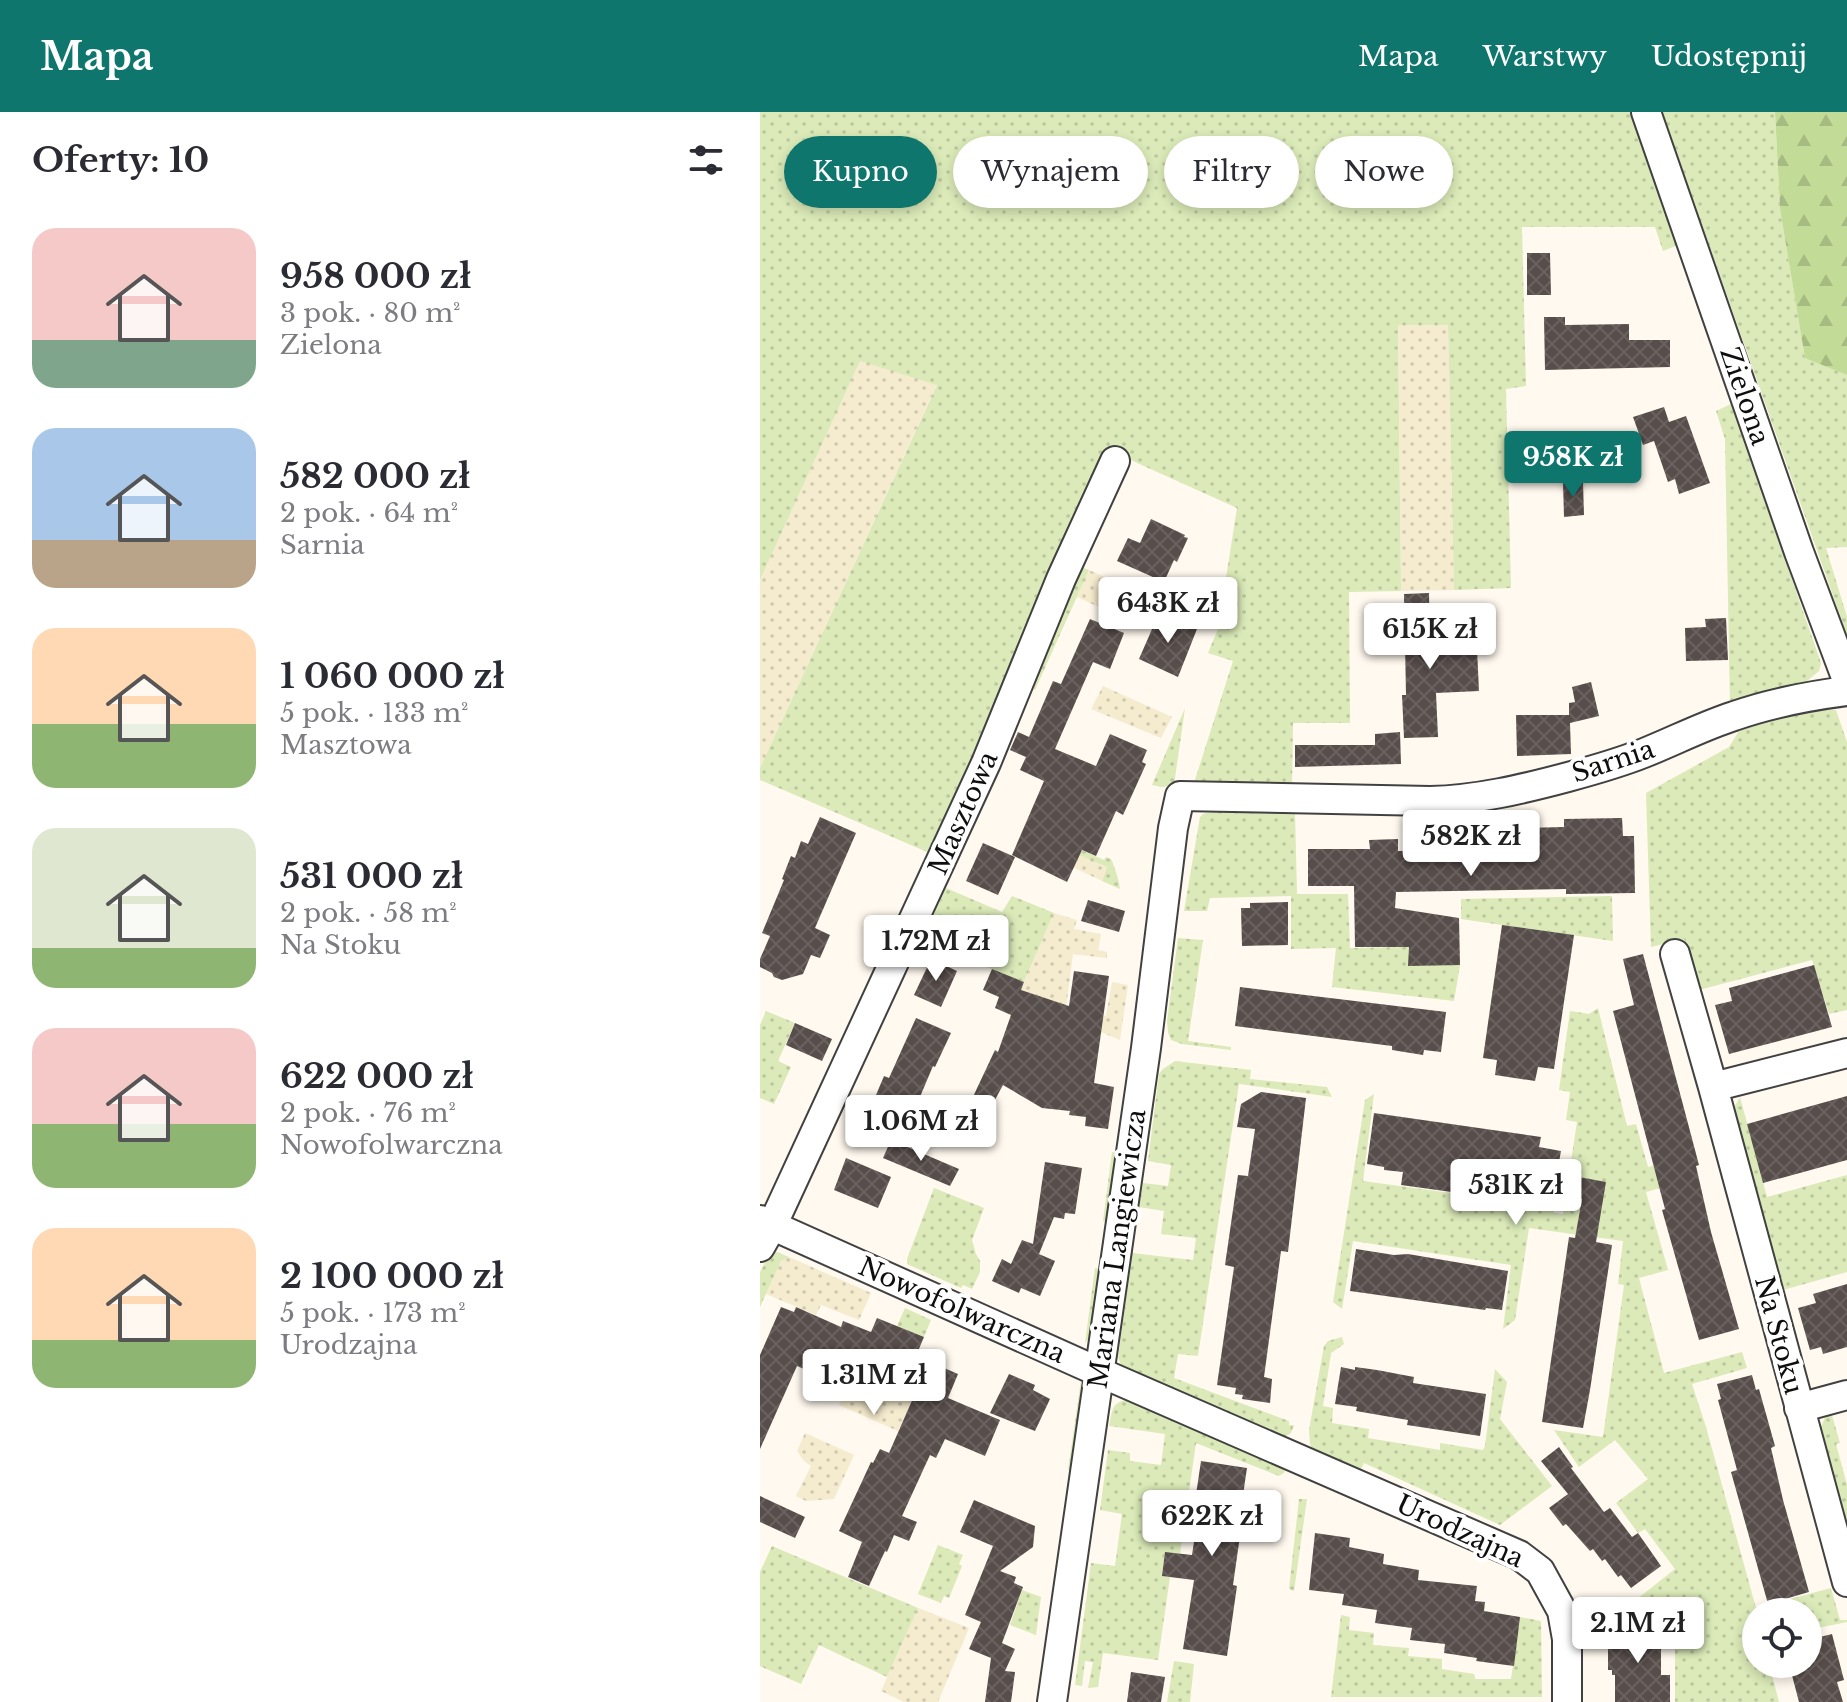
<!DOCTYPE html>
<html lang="pl">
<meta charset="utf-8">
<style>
body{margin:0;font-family:"Libre Baskerville",serif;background:#f2f2f3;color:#2b2b33;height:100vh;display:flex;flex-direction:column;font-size:30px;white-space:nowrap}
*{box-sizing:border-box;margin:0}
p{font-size:26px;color:#7c7c81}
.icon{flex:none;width:44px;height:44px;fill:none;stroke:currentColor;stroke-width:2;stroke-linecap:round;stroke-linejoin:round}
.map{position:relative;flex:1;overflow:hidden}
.sheet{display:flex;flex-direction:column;background:#fff;width:760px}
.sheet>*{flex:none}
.guide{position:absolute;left:24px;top:24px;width:760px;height:72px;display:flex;gap:16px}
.tools{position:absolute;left:982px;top:1486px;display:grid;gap:16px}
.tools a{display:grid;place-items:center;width:80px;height:80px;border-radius:50%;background:#fff;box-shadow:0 4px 12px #0003;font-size:40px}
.price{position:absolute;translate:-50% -68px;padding:0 18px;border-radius:8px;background:#fff;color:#222;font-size:26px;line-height:52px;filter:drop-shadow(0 2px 4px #0008)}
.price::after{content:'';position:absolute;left:50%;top:48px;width:24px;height:18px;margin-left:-12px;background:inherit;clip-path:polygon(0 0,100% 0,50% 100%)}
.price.on{background:#0f766e;color:#fff}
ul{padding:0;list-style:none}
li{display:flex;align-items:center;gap:24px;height:200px;padding:0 32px}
li span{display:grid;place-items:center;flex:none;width:224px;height:160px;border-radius:24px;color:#555}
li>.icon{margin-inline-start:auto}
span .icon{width:96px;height:96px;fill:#fffc;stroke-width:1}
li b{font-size:34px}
h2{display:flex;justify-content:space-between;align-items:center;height:96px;padding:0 32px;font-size:34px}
.pill{padding:0 28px;border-radius:36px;background:#fff;box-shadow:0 4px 12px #0003;font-size:28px;line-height:72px}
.pill.on{background:#0f766e;color:#fff}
header{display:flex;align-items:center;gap:48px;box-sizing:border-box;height:112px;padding:0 40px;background:#0f766e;color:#fff}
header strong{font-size:38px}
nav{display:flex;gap:44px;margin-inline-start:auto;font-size:28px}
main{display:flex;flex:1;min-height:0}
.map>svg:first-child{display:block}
.farmland{fill:url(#farmland-dots)}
.green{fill:url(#green-dots)}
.forest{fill:url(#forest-firs)}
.building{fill:url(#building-cross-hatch)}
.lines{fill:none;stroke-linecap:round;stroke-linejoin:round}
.minor-casing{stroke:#414141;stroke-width:32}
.minor{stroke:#fff;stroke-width:28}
.labels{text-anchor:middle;stroke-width:8;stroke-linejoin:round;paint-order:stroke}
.street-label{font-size:26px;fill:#0e0e0e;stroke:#fff}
</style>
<header>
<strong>Mapa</strong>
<nav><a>Mapa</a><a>Warstwy</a><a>Udostępnij</a></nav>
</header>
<main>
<section class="sheet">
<h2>Oferty: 10<svg class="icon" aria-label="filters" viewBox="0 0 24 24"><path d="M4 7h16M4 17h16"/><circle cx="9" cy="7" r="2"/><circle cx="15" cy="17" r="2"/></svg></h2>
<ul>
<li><span style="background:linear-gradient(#f6c9c9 70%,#7fa58c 0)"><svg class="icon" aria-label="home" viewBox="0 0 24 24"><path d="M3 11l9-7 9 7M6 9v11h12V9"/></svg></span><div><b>958 000 zł</b><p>3 pok. · 80 m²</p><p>Zielona</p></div></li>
<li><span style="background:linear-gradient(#a9c7e8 70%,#b9a48a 0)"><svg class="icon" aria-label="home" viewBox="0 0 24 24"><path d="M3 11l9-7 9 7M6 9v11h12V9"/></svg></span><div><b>582 000 zł</b><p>2 pok. · 64 m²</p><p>Sarnia</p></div></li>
<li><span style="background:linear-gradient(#ffd9b3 60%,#8fb573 0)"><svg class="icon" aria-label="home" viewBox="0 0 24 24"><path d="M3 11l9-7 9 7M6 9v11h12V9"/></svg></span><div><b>1 060 000 zł</b><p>5 pok. · 133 m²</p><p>Masztowa</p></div></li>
<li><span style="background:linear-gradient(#dfe7d0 75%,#8fb573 0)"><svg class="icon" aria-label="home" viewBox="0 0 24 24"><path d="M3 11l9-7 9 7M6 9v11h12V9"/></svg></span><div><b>531 000 zł</b><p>2 pok. · 58 m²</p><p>Na Stoku</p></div></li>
<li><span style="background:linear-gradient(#f6c9c9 60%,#8fb573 0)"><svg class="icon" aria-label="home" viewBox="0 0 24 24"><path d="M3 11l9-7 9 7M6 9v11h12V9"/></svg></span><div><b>622 000 zł</b><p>2 pok. · 76 m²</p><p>Nowofolwarczna</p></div></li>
<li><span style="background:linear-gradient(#ffd9b3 70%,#8fb573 0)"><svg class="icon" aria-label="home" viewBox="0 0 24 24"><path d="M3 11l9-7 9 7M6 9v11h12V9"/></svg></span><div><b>2 100 000 zł</b><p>5 pok. · 173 m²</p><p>Urodzajna</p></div></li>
</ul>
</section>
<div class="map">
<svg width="1087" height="1590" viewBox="0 0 1087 1590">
<defs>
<pattern id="farmland-dots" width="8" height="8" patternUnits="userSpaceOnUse" patternTransform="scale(2)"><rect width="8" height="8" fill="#f5ebce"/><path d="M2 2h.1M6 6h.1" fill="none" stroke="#d1c8b0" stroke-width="1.8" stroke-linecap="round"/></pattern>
<pattern id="green-dots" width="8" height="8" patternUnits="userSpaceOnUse" patternTransform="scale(2)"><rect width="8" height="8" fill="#dbeab8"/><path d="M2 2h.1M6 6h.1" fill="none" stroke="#bbc89d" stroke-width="1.8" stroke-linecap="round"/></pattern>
<pattern id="forest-firs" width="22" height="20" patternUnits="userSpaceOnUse" patternTransform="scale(2)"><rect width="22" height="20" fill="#c2db97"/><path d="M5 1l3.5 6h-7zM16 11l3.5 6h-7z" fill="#a6bb81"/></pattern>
<pattern id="building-cross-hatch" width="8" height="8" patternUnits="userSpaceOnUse" patternTransform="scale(2)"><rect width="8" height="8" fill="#574d4a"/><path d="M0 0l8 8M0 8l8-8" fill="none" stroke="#6a6260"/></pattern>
</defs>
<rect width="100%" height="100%" fill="#fff9ef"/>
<path class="farmland" d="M638,212H688L694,478L641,479Z
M100,249L177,272L0,656V468Z
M329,458L385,483L375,512L317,485Z
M343,574L412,605L401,626L331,597Z
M309,738L347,755L342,769L304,751Z
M294,801L317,808L314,817L341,822L338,838L347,840V846L313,842L306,896L346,904L352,870L368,873L360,928L271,890L261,878Z
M29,1145L111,1181L99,1208L61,1193L56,1203L6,1182L21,1149Z
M94,1258L154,1284L138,1319L79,1293Z
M45,1321L94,1343L74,1387L46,1389L36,1384L51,1354L44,1349L37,1339Z
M158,1496L209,1516L178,1590H144L121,1579Z"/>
<path class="green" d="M0,0H871L918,133L903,139L895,115H762L766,274L746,277L751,476L694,478L688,213H638L641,479L589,480L590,611H533L532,678L434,671L473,549L448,541L458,517L477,396L353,340L174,743L0,668V656L177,273L100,249L0,468Z
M902,0H1015L1020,97L1045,245L1087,263V435L1066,436L1087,505V523Z
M971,292L1061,551L1059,559L1047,569L970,594L965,327L956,299Z
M321,455L329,458L275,578L266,572Z
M425,596L414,673L401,675L392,673Z
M1047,597L1076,598L1087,630V898L1069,902L1052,848L939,878L924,827L891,835L886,681L969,635L979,619Z
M462,698L535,700L537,782H588L590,836L649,835L700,853L694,889L572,875L576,836L531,837V784L450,786L447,799H424L440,705L443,702Z
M301,729L344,748L346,745L351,747C354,753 360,771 360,777L342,769L347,755L310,739Z
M186,776L242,800L252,784L294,801L264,870L162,829Z
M852,784L853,829L701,807V787Z
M418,826L443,828L428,929L471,935V938L422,932L411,928L408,920L407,909Z
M838,896L867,1014L876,1012L888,1055L930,1044L936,1066L886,1080L908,1158L879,1166L904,1261L982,1240L987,1256L932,1272L946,1315L996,1496L1071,1476L1080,1508H1087V1510L1048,1518V1500H996V1552H1009L1019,1590H915V1506L843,1505L844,1491H872L915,1457L885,1417L878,1421L856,1391L888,1367L855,1328L819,1355L794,1318L843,1325L864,1173L858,1172L863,1129L769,1116L755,1208L743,1217L751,1153L593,1129L582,1197L573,1190L605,988L614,982L603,1069L794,1095V1101L803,1102L817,1010L806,1008L810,980L799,978L810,899L829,902Z
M6,899L35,911L18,949L31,955L14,992L0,986V913Z
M415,949L491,958L490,967L567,975L572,985L479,972L438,1244L418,1242L414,1266L529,1309V1313H534L531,1321L525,1325L363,1257L358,1246L372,1141L433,1148L436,1126L401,1122L404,1099L379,1095L383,1071L408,1074L411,1053L388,1049L399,962L403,957Z
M980,985L1007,1085L1087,1063V1160L1023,1178L973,997Z
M352,1040L356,1041L348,1110L343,1109Z
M174,1076L224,1096L212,1128L216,1142L220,1149V1160L212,1177L203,1173L201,1176L147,1152V1147Z
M12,1138L29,1145L21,1149L0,1195V1160Z
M335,1156L340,1157L330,1225L325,1231Z
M145,1196L171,1208L164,1225L137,1214Z
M582,1225L584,1232L571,1241L563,1294L573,1296L572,1311L609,1317L608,1326L680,1338V1331L723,1338L725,1334L735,1257L747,1270L740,1307L792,1374L740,1413L604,1351L600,1359L553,1339L550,1332L549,1318L564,1234L568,1229Z
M321,1268L324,1281L313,1356L308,1358Z
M375,1287L521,1354L525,1360L519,1364L436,1331L420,1442L405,1441L402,1464L410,1465L398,1548L343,1541L338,1575L328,1576L333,1550L325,1549L322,1574L315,1573L331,1451L355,1454L362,1402L340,1398L348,1338L370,1341V1349L401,1353L405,1322L349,1314C353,1294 352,1289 375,1287Z
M1071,1300L1080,1331L1076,1332L1087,1373V1416L1060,1317L1067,1301Z
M539,1387H547L534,1479L529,1477Z
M178,1433L203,1443L199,1452L202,1454L189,1486L184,1484L181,1491L158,1482Z
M12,1434L158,1496L127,1565L59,1533L41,1572L0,1554V1460Z
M262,1478L281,1485L276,1523L250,1513Z
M581,1503L590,1505L589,1518L614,1521L613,1533L649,1536L648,1544L682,1547V1557L714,1562L715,1567H751L760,1505L781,1509L782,1585H571Z
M414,1549L434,1552L430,1590H407Z"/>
<path class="forest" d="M1015,0H1087V263L1045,246L1020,97Z"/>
<path class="building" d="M767,141H790L791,183H767Z
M784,205H805V213L869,212V228H910V255L785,258Z
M904,295L909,310L926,304L950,371L919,382L915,367L908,370L894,329L883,333L873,305Z
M803,370H823L824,403L804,405Z
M391,407L425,423L424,425L428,426L417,450L414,448L404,470L357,449L368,426L380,431Z
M669,481L670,540L717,537L719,579L676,581L678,625L644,626L642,583H646L644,482Z
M399,501L437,517L418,565L379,547Z
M966,506L968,548L926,549L925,516L946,515L945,507Z
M330,507L364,521L350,557L333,550L295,637L336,654L350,622L387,638L382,650L386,652L363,703L356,699L336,744L322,738L307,770L252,743L284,669L260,658L266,645L250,638L258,620L269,625L293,569L301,572Z
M831,570L839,604L810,611L811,642L757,644L756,603H809V591L815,590L812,575Z
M640,620L641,652L535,655V633H615V622Z
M60,705L96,721L55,816L70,823L60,846L51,843L43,862L22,868L14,865L12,861L0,855V847L10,824L2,821L24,768L22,767L31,744L35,746L41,729L48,732Z
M862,706L863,724H874L875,781L806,782V777L636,780L635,796L699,806L700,853L648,854L649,835H595L594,774H548V737H610L609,728L638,727V739L712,738L711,724L721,723L728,717L804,715V707Z
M223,731L255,745L238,783L206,769Z
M328,788L365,799L359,820L321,809Z
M528,790V833L482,834L481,796H490V791Z
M742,813L814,823L794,957L778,955L775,969L735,963L737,948L723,946Z
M883,842L939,1053L936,1054L951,1120L979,1217L939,1228L902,1098L905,1097L901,1082L853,899L874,893L863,847Z
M171,847L197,859L181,895L154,883Z
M1054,853L1072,915L969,942L955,893L972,889L969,876Z
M232,857L264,870L261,878L309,894L314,859L349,864L334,971L354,975L348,1017L325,1014L326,1005L309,1003L310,999L282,996L243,973L230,997L211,989L235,938L238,940L251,903L235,896L239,885L223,878Z
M480,875L686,900L681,940L664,938L663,943L632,938V934L475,914Z
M156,906L191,921L175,955L173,954L146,1018L108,1002L124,964L129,966Z
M35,911L72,927L62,949L26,933Z
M501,980L546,986L528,1140L521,1139L504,1265L512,1267L510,1291L482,1287L483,1283L475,1282L476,1276L457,1273L474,1155L465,1153L478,1063L488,1064L495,1017L477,1015L481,992Z
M1087,984V1048L1003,1071L987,1012Z
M614,1001L781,1025L779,1035L801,1039L797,1061L846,1070L836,1130L852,1133L830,1278L823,1316L782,1310L809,1125L815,1126L822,1087L737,1074L735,1086L641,1073L643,1060L624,1058V1055L607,1052Z
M131,1028L199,1057L190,1074L123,1046Z
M86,1046L131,1065L118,1096L74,1078Z
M285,1050L322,1056L315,1102L305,1101L304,1107L294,1105L279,1142L295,1149L280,1184L261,1176L259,1181L232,1169L242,1147L251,1152L262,1128L273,1132Z
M596,1137L634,1143L648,1142L748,1159L742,1198L726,1196L725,1198L590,1179Z
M1087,1172V1235L1063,1242L1061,1235L1050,1238L1038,1196L1056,1191L1053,1182Z
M21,1195L34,1200L36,1195L81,1215L83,1209L111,1220L117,1206L164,1225L156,1244L198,1262L188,1286L240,1308L225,1344L185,1327L176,1346L170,1343L142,1404L157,1410L149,1429L134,1423L127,1440L125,1439L109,1474L88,1465L102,1430L79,1419L111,1350L113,1351L120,1337L129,1341L161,1268L101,1242L86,1275L37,1254L0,1337V1243Z
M581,1255L595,1258V1255L617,1258L654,1265L653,1271L726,1282L720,1324L647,1313L648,1308L596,1299L597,1295L575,1292Z
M249,1262L275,1273L273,1278L290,1287L275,1319L230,1301Z
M992,1263L996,1278L999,1277L1015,1334L1011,1336L1023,1388L1049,1480L1008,1492L971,1360L977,1358L958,1288L961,1287L957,1272Z
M799,1335L813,1355L811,1356L844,1400L850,1396L872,1425L878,1421L901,1454L871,1476L861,1463L858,1465L845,1447L842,1449L833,1437L830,1439L806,1412L803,1414L789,1396L808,1382L781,1349Z
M441,1349L487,1356L480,1403H483L473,1473L477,1474L467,1544L423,1537L434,1468L402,1464L405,1440L432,1443L439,1397L434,1396Z
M0,1384L45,1405L35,1426L0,1410Z
M214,1388L275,1414L273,1435L240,1459L256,1465L254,1471L263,1475L242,1531L255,1537L245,1559L255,1560L251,1590H225L231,1546L209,1537L221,1510L205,1503L233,1434L200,1420Z
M555,1421L590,1426L589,1435L624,1442L623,1452L659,1458L658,1468L717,1474L715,1489L725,1490L724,1499L760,1505L754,1554L716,1549L717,1546L684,1541L685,1532L650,1528L652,1516L615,1511L617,1498L582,1493L584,1482L549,1478Z
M853,1515L901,1516V1563H910V1590H855V1563H852V1558H848V1522H853Z
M1072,1522L1084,1568L1077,1570L1083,1590H1039L1029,1552H1048V1528Z
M371,1560L405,1565L401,1590H367Z"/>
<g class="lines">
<g class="minor-casing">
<path id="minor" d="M886,0L1039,440L1087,568
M915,842L953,975L1087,1470
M953,975L1087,941
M0,1108L339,1260L759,1443L780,1459L802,1499L807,1527V1590
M0,1135L12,1114L226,651L301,467L355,349
M1039,1296L1087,1283
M292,1590L386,936L413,716L420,684L670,689C717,688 763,677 808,665C834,658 859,651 884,641C914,629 943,614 974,604C1011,591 1048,584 1087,579"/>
</g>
<use href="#minor" class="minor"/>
</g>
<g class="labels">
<g class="street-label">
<text transform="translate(985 284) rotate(71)" y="9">Zielona</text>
<text transform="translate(853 649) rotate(-18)" y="9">Sarnia</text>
<text transform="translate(203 701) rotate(-66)" y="9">Masztowa</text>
<text transform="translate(357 1137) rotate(-82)" y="9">Mariana Langiewicza</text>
<text transform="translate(202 1198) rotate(24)" y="9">Nowofolwarczna</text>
<text transform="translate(1019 1223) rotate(75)" y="9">Na Stoku</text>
<text transform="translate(700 1419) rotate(25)" y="9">Urodzajna</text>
</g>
</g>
</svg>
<div class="tools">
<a><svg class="icon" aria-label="locate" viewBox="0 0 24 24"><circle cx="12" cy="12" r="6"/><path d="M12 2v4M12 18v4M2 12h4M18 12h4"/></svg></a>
</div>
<b class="price on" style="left:813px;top:387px">958K zł</b>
<b class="price" style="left:408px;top:533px">643K zł</b>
<b class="price" style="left:670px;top:559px">615K zł</b>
<b class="price" style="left:711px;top:766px">582K zł</b>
<b class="price" style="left:176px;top:871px">1.72M zł</b>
<b class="price" style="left:161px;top:1051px">1.06M zł</b>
<b class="price" style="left:756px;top:1115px">531K zł</b>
<b class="price" style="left:114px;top:1305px">1.31M zł</b>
<b class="price" style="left:452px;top:1446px">622K zł</b>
<b class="price" style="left:878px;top:1553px">2.1M zł</b>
<div class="guide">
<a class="pill on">Kupno</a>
<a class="pill">Wynajem</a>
<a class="pill">Filtry</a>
<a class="pill">Nowe</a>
</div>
</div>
</main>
